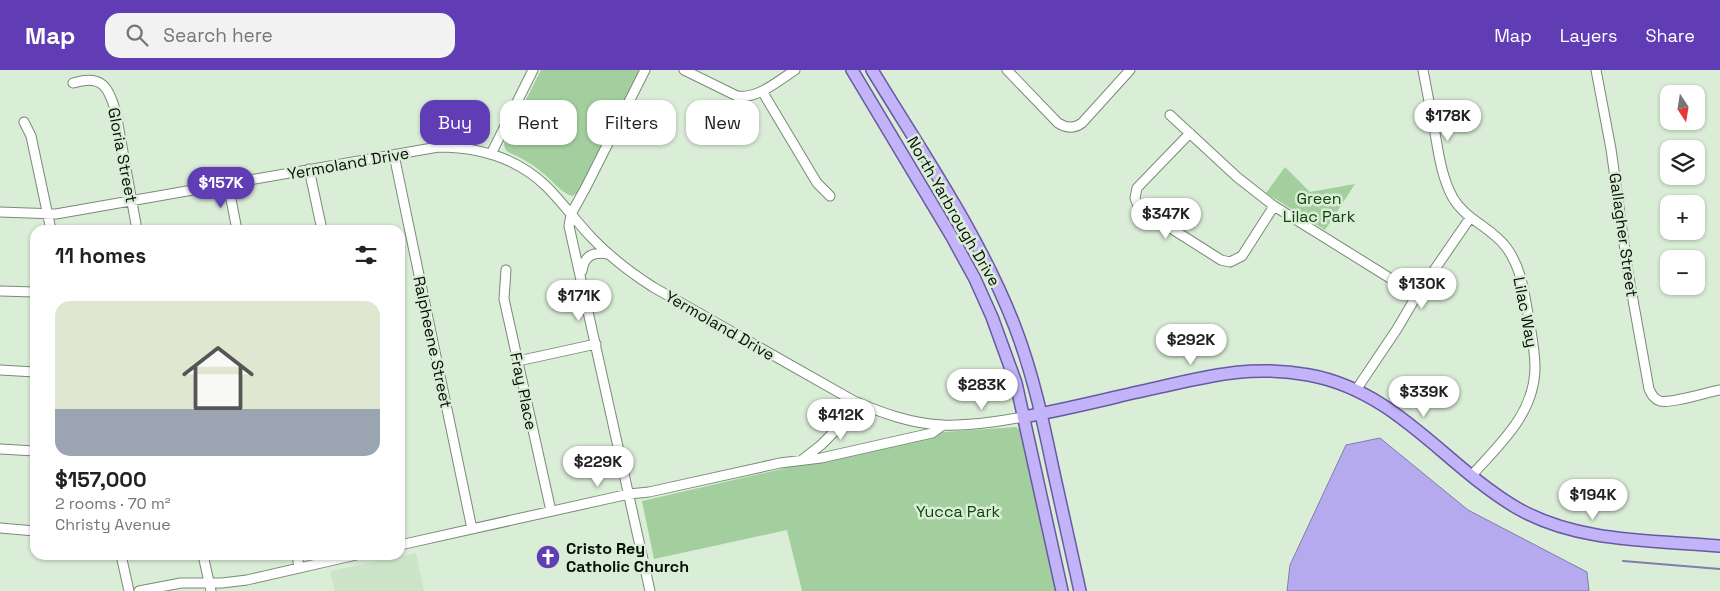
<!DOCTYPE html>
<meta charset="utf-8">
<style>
body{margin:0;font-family:"Space Grotesk",sans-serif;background:#f2f2f2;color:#222;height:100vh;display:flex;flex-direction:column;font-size:19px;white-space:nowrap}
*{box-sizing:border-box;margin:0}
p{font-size:16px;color:#767676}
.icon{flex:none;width:28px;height:28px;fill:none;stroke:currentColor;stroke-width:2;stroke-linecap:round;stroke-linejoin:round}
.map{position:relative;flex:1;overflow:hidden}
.side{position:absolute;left:30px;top:155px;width:375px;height:335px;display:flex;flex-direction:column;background:#fff;border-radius:15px;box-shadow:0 1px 4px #0004}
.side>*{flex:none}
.banner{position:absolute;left:420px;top:30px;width:475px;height:45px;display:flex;gap:10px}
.needle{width:32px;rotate:168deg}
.fabs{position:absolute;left:1660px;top:15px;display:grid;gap:10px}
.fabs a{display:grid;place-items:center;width:45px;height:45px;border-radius:10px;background:#fff;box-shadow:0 1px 4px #0004;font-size:25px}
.price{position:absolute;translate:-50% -42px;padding:0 11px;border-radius:18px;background:#fff;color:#222;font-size:16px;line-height:32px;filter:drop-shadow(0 1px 2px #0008)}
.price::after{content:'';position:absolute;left:50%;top:30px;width:15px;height:11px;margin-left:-8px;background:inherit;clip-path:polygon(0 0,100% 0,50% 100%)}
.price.current{background:#613db5;color:#fff}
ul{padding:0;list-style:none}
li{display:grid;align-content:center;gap:10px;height:265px;padding:0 25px}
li+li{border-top:1px solid #e0e0e0}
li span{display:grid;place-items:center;height:155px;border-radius:15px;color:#555}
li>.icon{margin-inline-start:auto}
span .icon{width:90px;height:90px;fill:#fffc;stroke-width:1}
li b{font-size:21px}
h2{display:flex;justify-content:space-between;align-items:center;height:60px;padding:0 25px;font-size:21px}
.tag{padding:0 18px;border-radius:15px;background:#fff;box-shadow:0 1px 4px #0004;font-size:18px;line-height:45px}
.tag.current{background:#613db5;color:#fff}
header{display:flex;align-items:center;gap:30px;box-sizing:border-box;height:70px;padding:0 25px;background:#613db5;color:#fff}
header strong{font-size:24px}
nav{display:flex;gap:28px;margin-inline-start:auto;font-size:18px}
.search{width:350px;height:45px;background:#f2f2f2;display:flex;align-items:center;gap:12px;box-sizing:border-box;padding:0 18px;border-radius:15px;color:#767676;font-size:19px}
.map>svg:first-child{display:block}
.built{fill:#cce5c9}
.green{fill:#a3cf9f}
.water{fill:#b6aaee;stroke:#827ca9}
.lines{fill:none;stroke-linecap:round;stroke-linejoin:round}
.stream{stroke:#827ca9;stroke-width:2}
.minor-casing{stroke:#798b77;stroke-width:11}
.major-casing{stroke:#6859a2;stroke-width:14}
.minor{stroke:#fff;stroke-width:9}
.major{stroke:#c3b3f9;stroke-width:11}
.labels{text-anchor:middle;stroke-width:5;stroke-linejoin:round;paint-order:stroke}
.street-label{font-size:16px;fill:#090f08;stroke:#daedd7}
.park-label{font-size:16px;fill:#0f440d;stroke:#daedd7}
.poi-label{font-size:16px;font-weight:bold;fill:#090f08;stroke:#daedd7;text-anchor:start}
</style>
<header>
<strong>Map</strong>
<div class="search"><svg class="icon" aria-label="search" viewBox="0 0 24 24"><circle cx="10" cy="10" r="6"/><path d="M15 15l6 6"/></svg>Search here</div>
<nav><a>Map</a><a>Layers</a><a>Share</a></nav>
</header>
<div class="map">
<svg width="1720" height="521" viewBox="0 0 1720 521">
<rect width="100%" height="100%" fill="#daedd7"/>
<path class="built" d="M416,483L424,521H335L330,501Z"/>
<path class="green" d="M541,0H641L580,122L572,126C561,123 553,111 544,104C536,97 527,91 517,86C510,83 504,82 504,73Z
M1285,97L1310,122L1355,114L1325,160L1266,123Z
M1016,357L1023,362L1058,521H802L787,460L654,489L642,431L943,362Z"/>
<path class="water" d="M1380,368L1468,440L1587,502L1589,521H1287L1290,495L1346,375Z"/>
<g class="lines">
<path class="stream" d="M1623,491L1720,499"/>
<g class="minor-casing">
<path id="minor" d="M645,0L586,117L571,144L569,156L650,521
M684,0L737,26C758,29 778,11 795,0
M1007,0L1058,53C1066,58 1074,59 1082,53L1130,0
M1423,0C1427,21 1431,42 1435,63C1439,86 1442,108 1453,128C1466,150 1491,157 1506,177C1521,197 1524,221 1528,244C1531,262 1535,279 1535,297C1535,343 1500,374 1472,405
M1596,0L1611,79L1628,202L1649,319C1652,325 1654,329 1660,331C1670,334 1708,322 1720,320
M73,13C102,4 109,17 116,43L137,160
M762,21L817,113L830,126
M1170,45L1237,107L1274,136L1417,225
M24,52L31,66L51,160
M1190,63L1137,118L1135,128L1139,138L1221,190L1230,192L1242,186L1274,136
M491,84L533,0
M394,85L472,459
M309,99L322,160
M228,114L237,160
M0,142L56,144L438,77C478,77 516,87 546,116C562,132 576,151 591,167C610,187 631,203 653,217L854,331C882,343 912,354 943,355C969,356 997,352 1023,347
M506,200L504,229L551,441
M582,201C584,186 593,181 608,184
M0,221L35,222
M518,291L596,274
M0,300L35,302
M1356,320L1397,259L1417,225L1470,148
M0,379L35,381
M803,389L821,375L838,358L854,331
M0,458L35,461
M400,475L629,424L649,422L780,393L821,388L892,372L932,363L943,355
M121,485L129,521
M203,485L211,521
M297,485L299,498
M139,521L181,513H222L247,510L356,485"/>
</g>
<g class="major-casing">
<path id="major" d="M852,0L952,167L975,209L992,247L1016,313L1062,521
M872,0C923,84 980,166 1015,257C1033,304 1043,351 1053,399C1062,440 1071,481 1080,521
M1023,347C1069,339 1114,327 1160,317C1214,305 1252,295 1309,305C1397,321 1445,396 1517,438C1578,473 1652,470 1720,476"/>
</g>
<use href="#minor" class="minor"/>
<use href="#major" class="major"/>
</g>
<defs>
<g id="church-disc" transform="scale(1.25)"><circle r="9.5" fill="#613db5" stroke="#daedd7"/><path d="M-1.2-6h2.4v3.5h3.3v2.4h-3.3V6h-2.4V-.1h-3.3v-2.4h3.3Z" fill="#fff"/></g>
</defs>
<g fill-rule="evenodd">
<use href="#church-disc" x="548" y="487"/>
</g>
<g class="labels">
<g class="street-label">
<text transform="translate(123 85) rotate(79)" y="6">Gloria Street</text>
<text transform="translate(348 93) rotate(-10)" y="6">Yermoland Drive</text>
<text transform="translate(954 141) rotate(60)" y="6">North Yarbrough Drive</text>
<text transform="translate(1624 165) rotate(82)" y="6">Gallagher Street</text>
<text transform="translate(1526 242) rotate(79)" y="6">Lilac Way</text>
<text transform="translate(720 255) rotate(30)" y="6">Yermoland Drive</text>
<text transform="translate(433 272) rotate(78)" y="6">Ralpheene Street</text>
<text transform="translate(524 321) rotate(78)" y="6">Fray Place</text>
</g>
<g class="park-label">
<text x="1319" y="134">Green<tspan x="1319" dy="18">Lilac Park</tspan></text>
<text x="958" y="447">Yucca Park</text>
</g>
<g class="poi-label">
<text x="566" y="484">Cristo Rey<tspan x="566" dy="18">Catholic Church</tspan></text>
</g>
</g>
</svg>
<div class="fabs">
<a><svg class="needle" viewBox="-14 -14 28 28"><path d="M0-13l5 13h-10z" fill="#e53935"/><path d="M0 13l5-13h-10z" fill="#767676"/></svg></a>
<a><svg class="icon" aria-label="layers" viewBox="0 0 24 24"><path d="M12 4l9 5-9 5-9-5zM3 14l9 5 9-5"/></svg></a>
<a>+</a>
<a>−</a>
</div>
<b class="price" style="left:1448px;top:72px">$178K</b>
<b class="price current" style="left:221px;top:139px">$157K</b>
<b class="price" style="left:1166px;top:170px">$347K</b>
<b class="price" style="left:1422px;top:240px">$130K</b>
<b class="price" style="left:579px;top:252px">$171K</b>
<b class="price" style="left:1191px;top:296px">$292K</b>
<b class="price" style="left:982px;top:341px">$283K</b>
<b class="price" style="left:1424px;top:348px">$339K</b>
<b class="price" style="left:841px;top:371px">$412K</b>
<b class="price" style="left:598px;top:418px">$229K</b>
<b class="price" style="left:1593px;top:451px">$194K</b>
<div class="banner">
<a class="tag current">Buy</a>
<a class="tag">Rent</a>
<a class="tag">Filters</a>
<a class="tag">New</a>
</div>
<section class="side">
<h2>11 homes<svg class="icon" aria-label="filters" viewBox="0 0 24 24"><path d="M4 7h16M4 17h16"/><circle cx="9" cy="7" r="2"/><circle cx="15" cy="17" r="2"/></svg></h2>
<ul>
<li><span style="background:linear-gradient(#dfe7d0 70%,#9aa5b1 0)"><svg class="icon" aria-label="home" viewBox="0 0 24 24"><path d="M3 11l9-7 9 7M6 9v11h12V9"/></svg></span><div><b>$157,000</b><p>2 rooms · 70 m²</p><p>Christy Avenue</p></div></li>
</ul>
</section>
</div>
